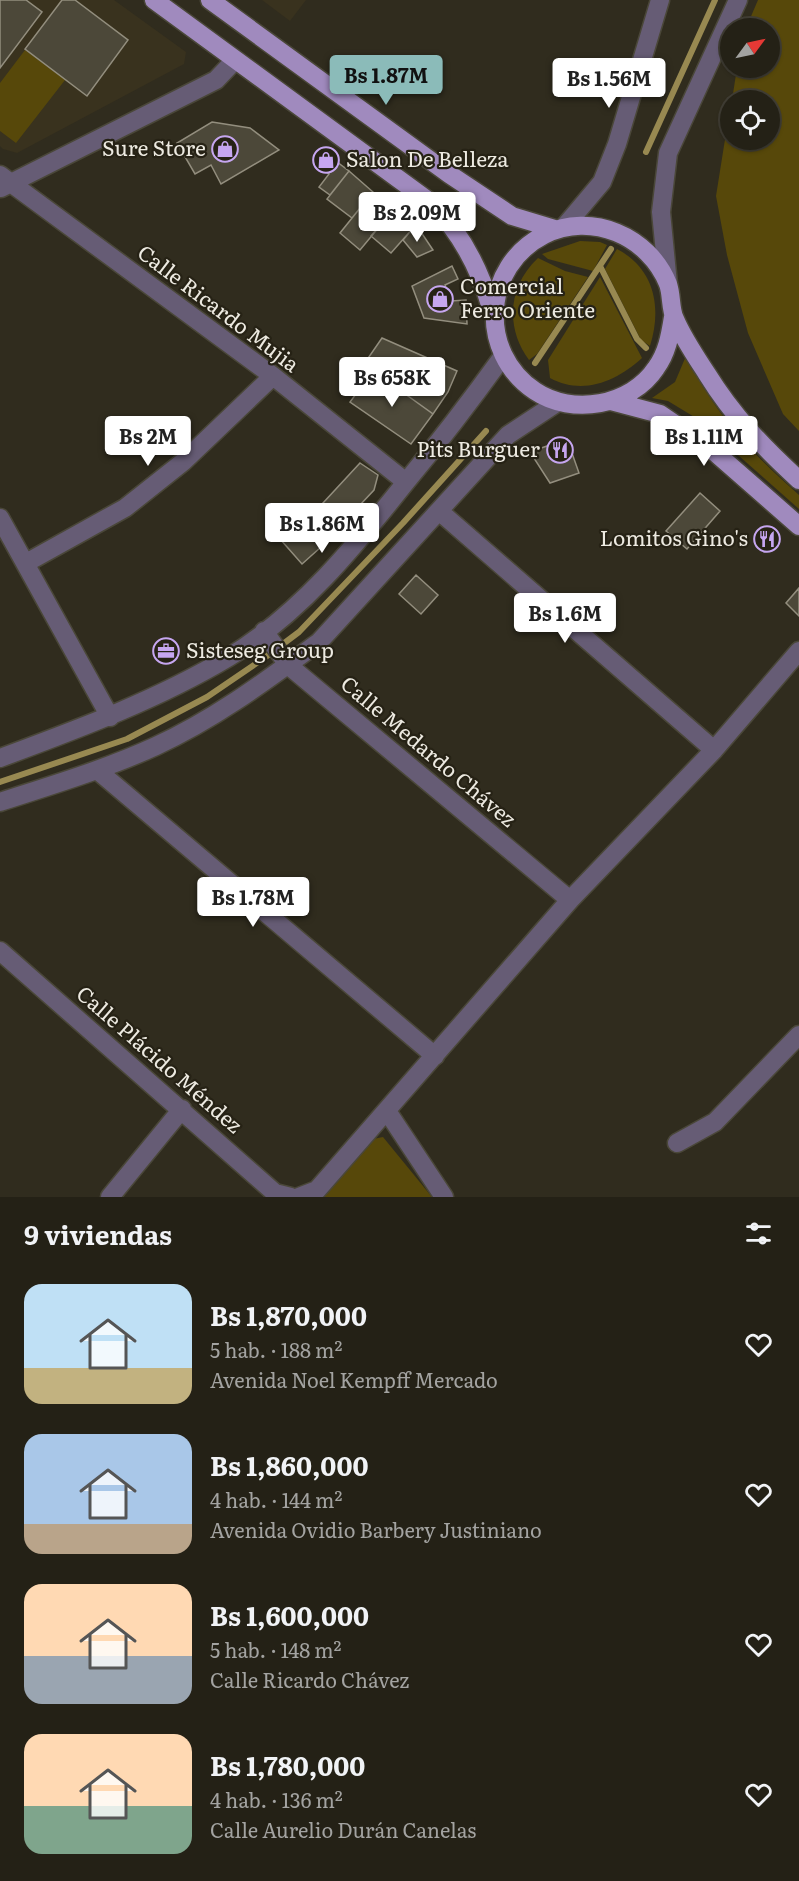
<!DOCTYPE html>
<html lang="es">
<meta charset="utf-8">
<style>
body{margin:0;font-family:Literata,serif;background:#302e23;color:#f1f3f6;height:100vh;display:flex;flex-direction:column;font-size:22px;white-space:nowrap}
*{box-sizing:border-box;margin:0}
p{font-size:20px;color:#a3a3a1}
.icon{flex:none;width:33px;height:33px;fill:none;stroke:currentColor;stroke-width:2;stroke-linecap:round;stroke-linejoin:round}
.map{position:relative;height:1197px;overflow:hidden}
.side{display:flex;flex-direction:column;background:#242116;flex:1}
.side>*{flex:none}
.needle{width:39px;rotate:57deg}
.fabs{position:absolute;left:720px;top:18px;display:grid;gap:12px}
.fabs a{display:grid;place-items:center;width:60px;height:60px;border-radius:50%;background:#242116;box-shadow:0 2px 4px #0004,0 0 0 2px #413e35;font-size:30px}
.price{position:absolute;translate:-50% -51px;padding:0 14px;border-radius:6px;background:#fff;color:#222;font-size:20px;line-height:39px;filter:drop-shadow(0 2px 3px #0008)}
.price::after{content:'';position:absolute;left:50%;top:36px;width:18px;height:14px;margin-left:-9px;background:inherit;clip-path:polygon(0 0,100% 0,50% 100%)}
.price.on{background:#8bbbb9;color:#111}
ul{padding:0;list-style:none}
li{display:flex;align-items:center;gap:18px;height:150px;padding:0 24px}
li span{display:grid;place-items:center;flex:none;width:168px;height:120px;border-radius:18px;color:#555}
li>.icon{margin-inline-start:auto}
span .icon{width:72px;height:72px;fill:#fffc;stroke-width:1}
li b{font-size:26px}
h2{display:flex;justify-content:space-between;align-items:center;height:72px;padding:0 24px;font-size:26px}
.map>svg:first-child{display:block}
.built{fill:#39321e}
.green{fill:#57480a}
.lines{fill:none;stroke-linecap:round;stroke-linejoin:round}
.stream{stroke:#988951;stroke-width:6}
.building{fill:#4c4839;stroke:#938e7e;stroke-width:1.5}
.minor-casing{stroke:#4a4739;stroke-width:21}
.major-casing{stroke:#4a4739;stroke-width:21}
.minor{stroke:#665c75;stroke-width:18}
.major{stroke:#a08abe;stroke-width:18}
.labels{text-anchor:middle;stroke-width:4.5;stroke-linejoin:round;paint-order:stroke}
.poi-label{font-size:21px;fill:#edeae1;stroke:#262215;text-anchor:end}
.street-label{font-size:21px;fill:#edeae1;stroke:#262215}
</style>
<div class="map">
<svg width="799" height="1197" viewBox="0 0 799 1197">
<rect width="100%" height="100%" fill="#302c1e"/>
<path class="built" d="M0,0H114L186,52L184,64L17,153L3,149L0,146Z
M262,0H306L290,21Z"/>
<path class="green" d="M758,0H799V431L783,414L748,333L727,255L716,196L730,108V140H770V100H732L737,68H770V28H746Z
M25,50L65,80L16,143L0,131V83Z
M580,241L600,242L607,245L593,271L548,259L542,254Z
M617,249C655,269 662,308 650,346L641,340L605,269Z
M538,258L565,271L588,277L537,354L529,360C505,328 508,286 538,258Z
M600,277L642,358C617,381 583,396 550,378L548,360Z
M686,356C717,416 749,451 799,495V509L696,418L668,401L652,398L675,382Z
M383,1137L432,1197H322L373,1139Z"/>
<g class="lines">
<path class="stream" d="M646,152L715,0
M600,266L637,339L646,348
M535,363L611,249
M0,782L127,739L207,697L267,656L299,632L403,523L486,431"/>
</g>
<path class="building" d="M0,0H26L42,12L0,68Z
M62,0H75L128,40L87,96L25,49Z
M212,122L250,128L279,150L221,184L211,165L195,174L177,143Z
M325,153L349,171L330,195L319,187L329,174L316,165Z
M349,171L373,192L352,218L327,199Z
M373,192L394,209L360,250L340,233Z
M394,209L414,227L391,253L371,236Z
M414,227L421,232L433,250L417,257L403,240Z
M452,266L458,279L445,285L451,301L466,300L467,324L424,318L412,286Z
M382,338L457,371L448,392L433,414L364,364Z
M373,371L433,414L411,444L350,402Z
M567,439L579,473L550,483L530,452Z
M360,463L378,475L374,490L344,522L323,503Z
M700,493L720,511L687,549L666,531Z
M286,506L321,547L302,564L266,523Z
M416,575L438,595L421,614L399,594Z
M799,588V616L786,603Z"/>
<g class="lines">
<g class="minor-casing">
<path id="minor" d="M0,175L273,376L406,482
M1,188L216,80L235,60
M565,226L602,182L617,144L660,0
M668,284L661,212L668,153L738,0
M439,511L714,750
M0,518L110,717
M26,563L125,508L183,462L273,376
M264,631L288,665L570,900
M0,758C78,729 157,700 229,657C300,614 355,546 406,482C440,441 472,399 503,356
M97,770L435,1056
M0,802C52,785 106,769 156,746C215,719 267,680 319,642L508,435L558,402
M0,951L275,1193L291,1197
M387,1111L444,1197
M677,1143L715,1122L799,1035
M110,1197L182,1109
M299,1197L317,1190L570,900L714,750L799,651"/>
</g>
<g class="major-casing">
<path id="major" d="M154,0L430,202C461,232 479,267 491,308
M210,0L449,174L512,216L555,229
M673,317C670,336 667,353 656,368C631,406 572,416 535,391C477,352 483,266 544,235C591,211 649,236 668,284C672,295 670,309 675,319C683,338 696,357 707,374C733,416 763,447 799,480
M611,401L660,414L710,448L799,526"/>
</g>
<use href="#minor" class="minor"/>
<use href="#major" class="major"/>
</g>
<defs>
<g id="shop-ring" transform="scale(1.35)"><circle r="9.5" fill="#262215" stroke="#c6a6f0" stroke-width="1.5"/><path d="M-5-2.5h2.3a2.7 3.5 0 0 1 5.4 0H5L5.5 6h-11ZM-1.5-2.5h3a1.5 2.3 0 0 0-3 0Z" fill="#c6a6f0"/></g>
<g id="restaurant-ring" transform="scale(1.35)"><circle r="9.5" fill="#262215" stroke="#c6a6f0" stroke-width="1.5"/><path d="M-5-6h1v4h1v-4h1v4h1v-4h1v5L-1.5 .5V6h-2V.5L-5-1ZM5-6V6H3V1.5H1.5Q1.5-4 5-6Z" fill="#c6a6f0"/></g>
<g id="office-ring" transform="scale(1.35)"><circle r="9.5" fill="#262215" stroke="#c6a6f0" stroke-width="1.5"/><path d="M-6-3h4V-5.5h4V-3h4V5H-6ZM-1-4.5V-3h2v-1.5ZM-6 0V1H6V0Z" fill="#c6a6f0"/></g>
</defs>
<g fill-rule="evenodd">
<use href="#shop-ring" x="225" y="149"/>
<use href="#shop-ring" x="326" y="160"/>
<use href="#shop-ring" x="440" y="299"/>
<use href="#restaurant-ring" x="560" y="450"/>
<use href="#restaurant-ring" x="767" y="539"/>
<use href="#office-ring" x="166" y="651"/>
</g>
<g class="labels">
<g class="poi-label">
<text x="206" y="156">Sure Store</text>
<text x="346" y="167" text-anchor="start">Salon De Belleza</text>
<text x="460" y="294" text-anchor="start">Comercial<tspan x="460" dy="24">Ferro Oriente</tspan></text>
<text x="540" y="457">Pits Burguer</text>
<text x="748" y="546">Lomitos Gino's</text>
<text x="186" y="658" text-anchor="start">Sisteseg Group</text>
</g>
<g class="street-label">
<text transform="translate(218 309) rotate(37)" y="7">Calle Ricardo Mujia</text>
<text transform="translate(428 752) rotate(40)" y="7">Calle Medardo Chávez</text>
<text transform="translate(159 1060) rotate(41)" y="7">Calle Plácido Méndez</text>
</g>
</g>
</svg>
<div class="fabs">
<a><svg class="needle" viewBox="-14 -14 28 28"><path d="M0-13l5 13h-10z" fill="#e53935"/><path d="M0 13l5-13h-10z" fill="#a3a3a1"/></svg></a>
<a><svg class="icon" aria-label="locate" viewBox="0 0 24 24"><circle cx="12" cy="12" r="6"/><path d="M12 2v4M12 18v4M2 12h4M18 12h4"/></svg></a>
</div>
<b class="price on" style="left:386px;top:106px">Bs 1.87M</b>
<b class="price" style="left:609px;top:109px">Bs 1.56M</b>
<b class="price" style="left:417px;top:243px">Bs 2.09M</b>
<b class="price" style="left:392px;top:408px">Bs 658K</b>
<b class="price" style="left:148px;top:467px">Bs 2M</b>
<b class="price" style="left:704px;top:467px">Bs 1.11M</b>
<b class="price" style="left:322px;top:554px">Bs 1.86M</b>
<b class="price" style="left:565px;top:644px">Bs 1.6M</b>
<b class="price" style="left:253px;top:928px">Bs 1.78M</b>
</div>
<section class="side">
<h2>9 viviendas<svg class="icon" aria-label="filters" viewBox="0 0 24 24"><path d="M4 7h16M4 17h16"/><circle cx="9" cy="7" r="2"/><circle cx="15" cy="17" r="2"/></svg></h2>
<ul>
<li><span style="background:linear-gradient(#bfe0f5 70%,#c2b280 0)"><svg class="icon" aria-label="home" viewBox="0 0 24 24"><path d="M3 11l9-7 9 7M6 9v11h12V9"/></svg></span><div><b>Bs 1,870,000</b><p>5 hab. · 188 m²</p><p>Avenida Noel Kempff Mercado</p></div><svg class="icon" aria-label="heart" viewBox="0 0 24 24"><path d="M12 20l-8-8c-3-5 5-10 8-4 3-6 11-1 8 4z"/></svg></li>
<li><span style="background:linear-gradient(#a9c7e8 75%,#b9a48a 0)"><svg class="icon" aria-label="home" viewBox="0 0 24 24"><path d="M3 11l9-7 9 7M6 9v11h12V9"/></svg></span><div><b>Bs 1,860,000</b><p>4 hab. · 144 m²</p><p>Avenida Ovidio Barbery Justiniano</p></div><svg class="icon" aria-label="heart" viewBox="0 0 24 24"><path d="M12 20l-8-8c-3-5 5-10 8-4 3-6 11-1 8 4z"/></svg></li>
<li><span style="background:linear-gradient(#ffd9b3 60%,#9aa5b1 0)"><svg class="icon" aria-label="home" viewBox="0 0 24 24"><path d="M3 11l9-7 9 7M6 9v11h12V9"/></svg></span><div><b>Bs 1,600,000</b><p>5 hab. · 148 m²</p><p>Calle Ricardo Chávez</p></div><svg class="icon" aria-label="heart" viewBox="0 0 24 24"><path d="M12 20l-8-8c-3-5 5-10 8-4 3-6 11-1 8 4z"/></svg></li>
<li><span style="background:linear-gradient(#ffd9b3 60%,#7fa58c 0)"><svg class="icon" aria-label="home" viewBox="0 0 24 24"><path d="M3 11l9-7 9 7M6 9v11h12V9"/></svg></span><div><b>Bs 1,780,000</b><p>4 hab. · 136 m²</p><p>Calle Aurelio Durán Canelas</p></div><svg class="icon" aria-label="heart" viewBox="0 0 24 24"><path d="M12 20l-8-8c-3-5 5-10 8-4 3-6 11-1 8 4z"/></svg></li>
</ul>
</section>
